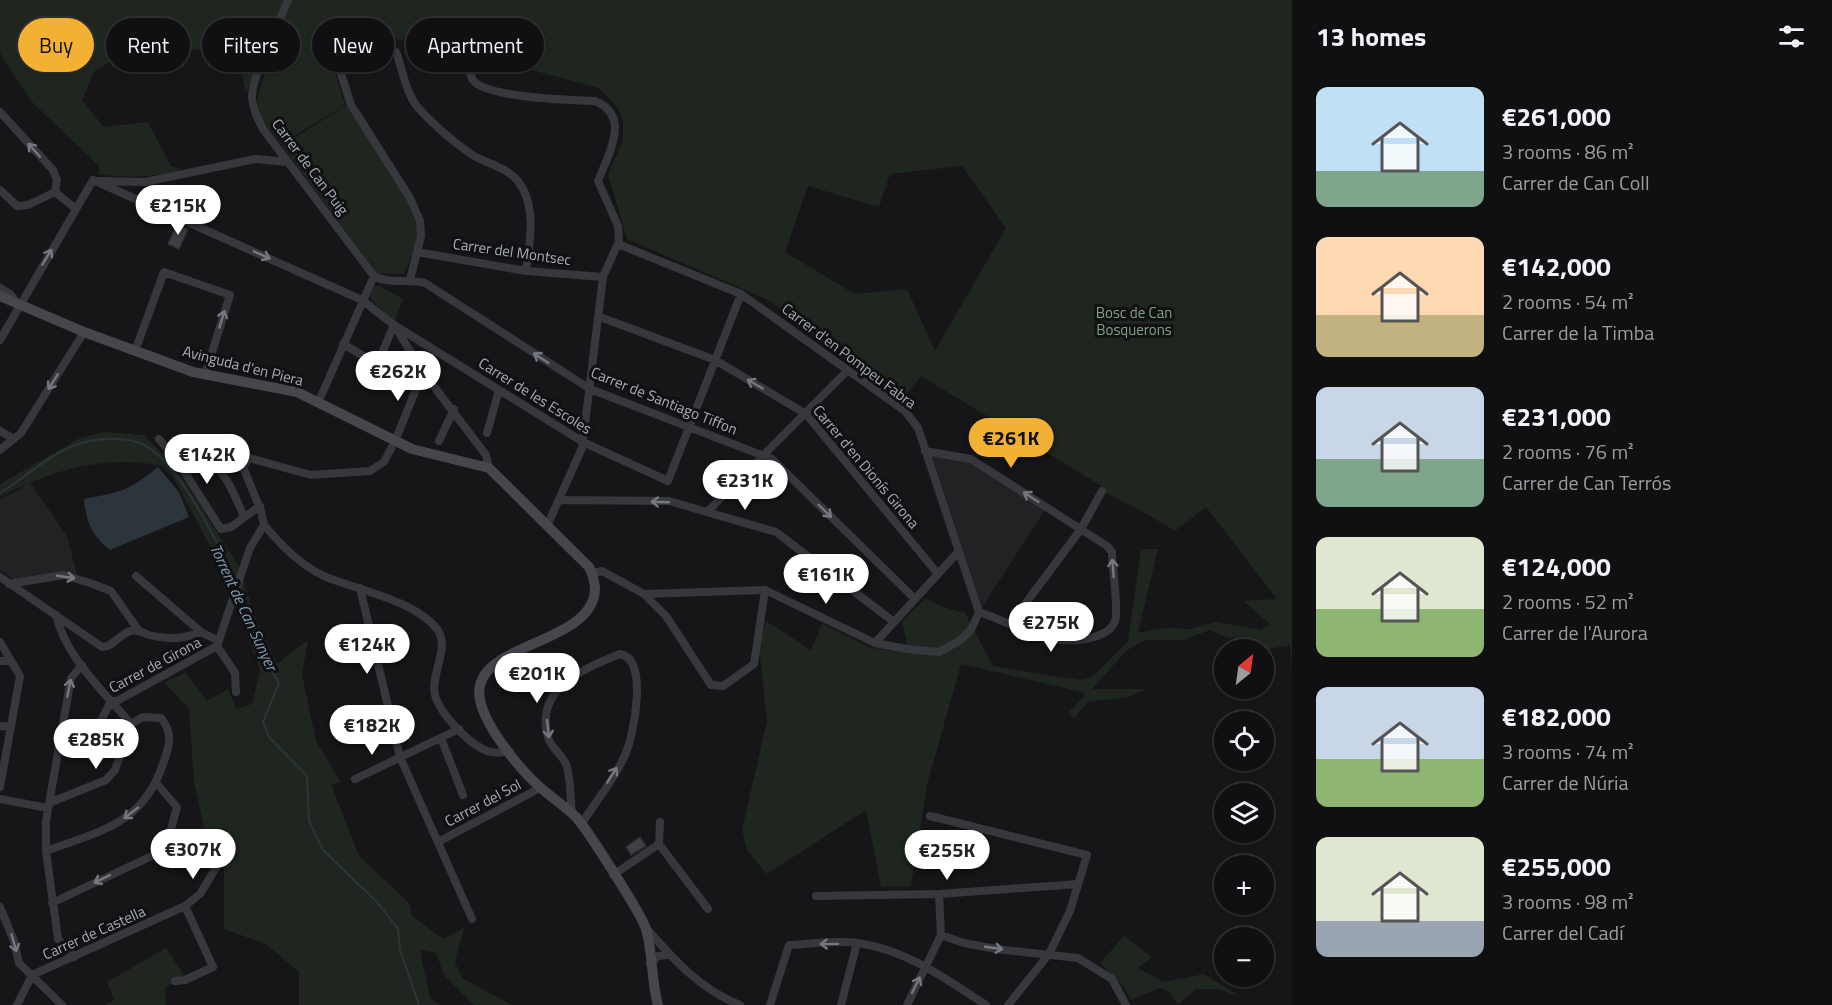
<!DOCTYPE html>
<meta charset="utf-8">
<style>
body{margin:0;font-family:"Titillium Web",sans-serif;background:#1e1e20;color:#f1f3f6;height:100vh;display:flex;flex-direction:column;font-size:22px;white-space:nowrap}
*{box-sizing:border-box;margin:0}
p{font-size:20px;color:#9c9d9f}
.icon{flex:none;width:33px;height:33px;fill:none;stroke:currentColor;stroke-width:2;stroke-linecap:round;stroke-linejoin:round}
.map{position:relative;flex:1;overflow:hidden}
.drawer{display:flex;flex-direction:column;background:#101012;width:540px}
.drawer>*{flex:none}
.hud{position:absolute;left:18px;top:18px;width:570px;height:54px;display:flex;gap:12px}
.needle{width:39px;rotate:29deg}
.tools{position:absolute;left:1214px;top:639px;display:grid;gap:12px}
.tools a{display:grid;place-items:center;width:60px;height:60px;border-radius:50%;background:#101012;box-shadow:0 2px 4px #0004,0 0 0 2px #303032;font-size:30px}
.price{position:absolute;translate:-50% -51px;padding:0 14px;border-radius:21px;background:#fff;color:#222;font-size:20px;line-height:39px;filter:drop-shadow(0 2px 3px #0008)}
.price::after{content:'';position:absolute;left:50%;top:36px;width:18px;height:14px;margin-left:-9px;background:inherit;clip-path:polygon(0 0,100% 0,50% 100%)}
.price.on{background:#f2b134;color:#111}
ul{padding:0;list-style:none}
li{display:flex;align-items:center;gap:18px;height:150px;padding:0 24px}
li span{display:grid;place-items:center;flex:none;width:168px;height:120px;border-radius:12px;color:#555}
li>.icon{margin-inline-start:auto}
span .icon{width:72px;height:72px;fill:#fffc;stroke-width:1}
li b{font-size:26px}
h2{display:flex;justify-content:space-between;align-items:center;height:72px;padding:0 24px;font-size:26px}
.chip{padding:0 21px;border-radius:27px;background:#101012;box-shadow:0 2px 4px #0004,0 0 0 2px #303032;font-size:21px;line-height:54px}
.chip.on{background:#f2b134;color:#111}
main{display:flex;flex:1;min-height:0}
.map>svg:first-child{display:block}
.built{fill:#222225}
.green{fill:#1e261f;fill-rule:evenodd}
.water{fill:#2c353c}
.lines{fill:none;stroke-linecap:round;stroke-linejoin:round}
.stream{stroke:#2c353c;stroke-width:2}
.building{fill:#404145;stroke:#303034;stroke-width:1.5}
.street{stroke:#37383d;stroke-width:8}
.secondary{stroke:#45474d;stroke-width:10}
.oneway{stroke:#757881}
.labels{text-anchor:middle;stroke-width:6;stroke-linejoin:round;paint-order:stroke}
.street-label{font-size:15px;fill:#a8adb8;stroke:#111113}
.park-label{font-size:15px;fill:#7fa381;stroke:#111113}
.water-label{font-size:16px;font-style:italic;fill:#7f9bb3;stroke:#111113}
</style>
<main>
<div class="map">
<svg width="1292" height="1005" viewBox="0 0 1292 1005">
<rect width="100%" height="100%" fill="#161618"/>
<path class="built" d="M925,451L971,459L1047,507L979,612Z
M29,481L67,536L77,575L62,572L14,580L0,570V499L21,489Z"/>
<path class="green" d="M0,0H1292V669L1290,645L1264,650L1248,637L1228,638L1210,630L1183,640H1145L1126,651L1092,689H1148L1128,697L1088,702L1074,718L1068,713L1085,696L1082,692L961,664L927,785L911,886L881,887L866,810L767,874L747,850L742,830L767,721L759,648L766,621L811,650L822,624L869,647L909,654L902,621L926,598L943,607L965,613L993,666L1080,680L1091,678L1128,641L1141,549H1158L1138,633L1166,628L1190,629L1216,622L1260,630L1270,624L1243,601L1277,599L1206,507L1175,531L1140,510L1102,491L1100,485L921,376L900,402L768,300L627,239L608,174L623,140V120L615,104L599,88L445,47L324,27L328,35L326,42L345,105L281,144L258,115V94L278,40L265,46L246,93L237,48L176,50L156,73L136,49L95,70L82,100L104,127L148,122L171,166L181,169C154,179 128,177 99,175V166L31,101L0,53ZM962,166L1006,228L935,351L907,289L855,294L785,252L808,186L879,207L890,174Z
M346,105C364,133 416,200 417,230C418,245 409,261 404,274L377,273L282,146Z
M378,285L403,299L394,322L370,298L373,288Z
M105,432L144,435L175,467L238,565L256,619L277,664L308,640L302,674L316,741L341,782L331,784L359,856L409,903L412,916L443,939L464,928L455,962L462,978L512,1005H474L444,975L436,953L420,950L430,998L440,1005H299V972L266,944L224,929V866L208,846L194,782L189,709L164,682L186,673L207,701L228,689L236,709L252,704L260,671L230,584L176,482L163,466C106,454 51,470 0,497V484L80,438Z
M1124,936L1152,957L1138,968L1164,982L1204,974L1239,996L1217,989H1196L1178,1005L1169,991L1160,988L1131,1000L1124,987L1100,963Z
M166,948L184,975L165,988L166,1005H105L114,1000L107,982Z"/>
<path class="water" d="M158,467L179,492L189,517L110,550C92,536 86,522 84,499C122,492 128,491 158,467Z"/>
<g class="lines">
<path class="stream" d="M0,493C24,479 47,456 73,446C92,438 125,435 144,445C179,462 221,548 236,584
M238,590L266,661L279,683L263,722L269,737L307,776L309,821L323,850L378,903L398,929L400,950L419,1005"/>
</g>
<path class="building" d="M177,224L188,229L179,249L168,244Z
M640,837L646,846L631,855L626,847Z"/>
<g class="lines">
<path class="street" d="M288,0C279,23 251,76 252,98C253,110 258,119 263,129L374,276
M331,42L351,105L410,198L420,221L421,236L410,280
M396,52C403,71 406,96 421,111C435,126 457,145 474,156C489,164 506,167 518,181C537,205 530,243 526,271
M466,63C468,68 470,75 473,80C485,98 572,100 595,101C632,116 608,155 598,181L618,226L619,241L603,277L582,448L547,526
M0,112L53,170L57,180L55,192
M93,180L362,300L394,325L423,372L486,455L489,468
M100,181L145,182L255,159L288,162
M0,190L17,206L28,205L55,192
M55,192L76,209
M618,244L741,294L905,411L918,428L979,612
M417,252L526,271L603,277
M374,276C387,284 409,279 425,283L590,389L772,459L915,599
M0,288L10,294L16,302
M600,317L715,360L806,414L938,574
M0,340L93,180
M343,344L374,362L379,360L394,325L583,442L668,481L741,294
M135,351L164,272L230,295L205,375
M318,403L374,276
M0,431L14,439
M487,433L499,390
M159,439L176,459L221,529L231,527L260,506
M439,441L454,409
M191,444C224,471 228,478 244,517
M0,450L21,433L84,332
M925,451L971,459L1107,546L1112,552C1112,565 1119,612 1115,621C1111,631 1103,634 1094,637C1051,650 1018,625 979,612
M560,500L669,501L776,532L894,622
M707,512L848,370
M264,525C281,545 301,566 326,577C359,590 415,601 437,629C451,647 430,674 435,695C440,714 472,748 491,752C497,753 504,752 510,752
M593,573L602,571L644,594L765,590L875,643L906,649L939,652L959,641L971,630L979,612
M136,576L201,632L217,640
M0,577L102,647C114,647 120,633 131,631C138,629 143,633 149,635C167,640 184,639 201,632
M9,584L64,575L90,583L111,591L139,631
M360,588L400,757L472,919
M644,594L666,616L711,685L723,686L754,664L765,590
M56,615C65,656 104,692 131,724
M1011,623L1081,529L1102,491
M0,642L20,676L0,787
M875,643L958,552
M217,646L250,548L264,525L261,511L243,467L249,458L311,475L370,471L384,462L395,441L423,372
M217,646L235,673L236,692
M0,661H11
M111,701H117L217,646
M0,726L11,727
M441,738L463,795
M58,752C90,752 98,726 111,701
M355,779L459,729
M0,799L48,808
M49,803L106,780L115,770L131,724
M572,814C570,799 571,782 567,767C565,757 553,750 549,740C532,689 583,669 620,654C649,658 634,735 625,755C615,779 595,802 581,825
M930,816L1087,855L1070,911L1049,954L1008,1005
M660,822L659,844L708,909
M438,842L540,788
M46,851C103,830 144,824 164,761C170,744 173,733 161,718L143,717L131,724
M613,875L659,844
M816,896L939,894L1078,884
M52,903L156,854L168,840L177,807L157,784
M0,907L14,941L19,963L62,1005
M647,929C674,960 701,990 740,1005
M941,935L964,943L996,949L1078,958L1112,979L1126,1005
M74,957L58,939L46,851V821L71,678L82,665
M650,964L658,956L668,955
M32,975L185,906L200,894L217,866
M175,981L185,980L213,967L185,906
M17,1005L32,975
M770,1005L789,945C811,944 836,940 858,943C907,950 946,979 986,1005
M841,1005L857,943
M907,1005L941,935L939,894"/>
<path class="secondary" d="M0,296L84,332L193,372L297,392L412,449L489,468L589,567C593,574 594,580 595,588C595,648 462,641 481,704C488,730 521,771 541,788C552,798 566,807 576,817C587,829 642,915 646,929C653,953 651,980 658,1005"/>
</g>
<defs><path id="oneway-shaft" d="M-6 0H5M1.5-3L5.5 0L1.5 3" fill="none" stroke-width="1.6" stroke-linecap="round" stroke-linejoin="round" transform="scale(1.5)"/></defs>
<g class="oneway">
<use href="#oneway-shaft" transform="translate(34 150) rotate(-132)"/>
<use href="#oneway-shaft" transform="translate(262 255) rotate(24)"/>
<use href="#oneway-shaft" transform="translate(47 257) rotate(-59)"/>
<use href="#oneway-shaft" transform="translate(222 319) rotate(-73)"/>
<use href="#oneway-shaft" transform="translate(541 358) rotate(-147)"/>
<use href="#oneway-shaft" transform="translate(53 382) rotate(122)"/>
<use href="#oneway-shaft" transform="translate(755 384) rotate(-150)"/>
<use href="#oneway-shaft" transform="translate(1031 497) rotate(-147)"/>
<use href="#oneway-shaft" transform="translate(660 502) rotate(-178)"/>
<use href="#oneway-shaft" transform="translate(825 511) rotate(44)"/>
<use href="#oneway-shaft" transform="translate(1113 568) rotate(-94)"/>
<use href="#oneway-shaft" transform="translate(66 577) rotate(8)"/>
<use href="#oneway-shaft" transform="translate(69 688) rotate(-79)"/>
<use href="#oneway-shaft" transform="translate(548 729) rotate(84)"/>
<use href="#oneway-shaft" transform="translate(612 775) rotate(-58)"/>
<use href="#oneway-shaft" transform="translate(131 813) rotate(142)"/>
<use href="#oneway-shaft" transform="translate(102 879) rotate(155)"/>
<use href="#oneway-shaft" transform="translate(14 943) rotate(74)"/>
<use href="#oneway-shaft" transform="translate(829 944) rotate(179)"/>
<use href="#oneway-shaft" transform="translate(994 948) rotate(8)"/>
<use href="#oneway-shaft" transform="translate(916 985) rotate(-64)"/>
</g>
<g class="labels">
<g class="street-label">
<text transform="translate(310 167) rotate(53)" y="5">Carrer de Can Puig</text>
<text transform="translate(512 252) rotate(8)" y="5">Carrer del Montsec</text>
<text transform="translate(849 356) rotate(37)" y="5">Carrer d'en Pompeu Fabra</text>
<text transform="translate(243 366) rotate(14)" y="5">Avinguda d'en Piera</text>
<text transform="translate(535 396) rotate(32)" y="5">Carrer de les Escoles</text>
<text transform="translate(664 401) rotate(22)" y="5">Carrer de Santiago Tiffon</text>
<text transform="translate(866 467) rotate(50)" y="5">Carrer d'en Dionís Girona</text>
<text transform="translate(155 665) rotate(-28)" y="5">Carrer de Girona</text>
<text transform="translate(483 803) rotate(-28)" y="5">Carrer del Sol</text>
<text transform="translate(94 933) rotate(-24)" y="5">Carrer de Castella</text>
</g>
<g class="park-label">
<text x="1134" y="318">Bosc de Can<tspan x="1134" dy="17">Bosquerons</tspan></text>
</g>
<g class="water-label">
<text transform="translate(244 607) rotate(65)" y="6">Torrent de Can Sunyer</text>
</g>
</g>
</svg>
<div class="tools">
<a><svg class="needle" viewBox="-14 -14 28 28"><path d="M0-13l5 13h-10z" fill="#e53935"/><path d="M0 13l5-13h-10z" fill="#9c9d9f"/></svg></a>
<a><svg class="icon" aria-label="locate" viewBox="0 0 24 24"><circle cx="12" cy="12" r="6"/><path d="M12 2v4M12 18v4M2 12h4M18 12h4"/></svg></a>
<a><svg class="icon" aria-label="layers" viewBox="0 0 24 24"><path d="M12 4l9 5-9 5-9-5zM3 14l9 5 9-5"/></svg></a>
<a>+</a>
<a>−</a>
</div>
<b class="price" style="left:178px;top:236px">€215K</b>
<b class="price" style="left:398px;top:402px">€262K</b>
<b class="price on" style="left:1011px;top:469px">€261K</b>
<b class="price" style="left:207px;top:485px">€142K</b>
<b class="price" style="left:745px;top:511px">€231K</b>
<b class="price" style="left:826px;top:605px">€161K</b>
<b class="price" style="left:1051px;top:653px">€275K</b>
<b class="price" style="left:367px;top:675px">€124K</b>
<b class="price" style="left:537px;top:704px">€201K</b>
<b class="price" style="left:372px;top:756px">€182K</b>
<b class="price" style="left:96px;top:770px">€285K</b>
<b class="price" style="left:193px;top:880px">€307K</b>
<b class="price" style="left:947px;top:881px">€255K</b>
<div class="hud">
<a class="chip on">Buy</a>
<a class="chip">Rent</a>
<a class="chip">Filters</a>
<a class="chip">New</a>
<a class="chip">Apartment</a>
</div>
</div>
<section class="drawer">
<h2>13 homes<svg class="icon" aria-label="filters" viewBox="0 0 24 24"><path d="M4 7h16M4 17h16"/><circle cx="9" cy="7" r="2"/><circle cx="15" cy="17" r="2"/></svg></h2>
<ul>
<li><span style="background:linear-gradient(#bfe0f5 70%,#7fa58c 0)"><svg class="icon" aria-label="home" viewBox="0 0 24 24"><path d="M3 11l9-7 9 7M6 9v11h12V9"/></svg></span><div><b>€261,000</b><p>3 rooms · 86 m²</p><p>Carrer de Can Coll</p></div></li>
<li><span style="background:linear-gradient(#ffd9b3 65%,#c2b280 0)"><svg class="icon" aria-label="home" viewBox="0 0 24 24"><path d="M3 11l9-7 9 7M6 9v11h12V9"/></svg></span><div><b>€142,000</b><p>2 rooms · 54 m²</p><p>Carrer de la Timba</p></div></li>
<li><span style="background:linear-gradient(#c9d6e8 60%,#7fa58c 0)"><svg class="icon" aria-label="home" viewBox="0 0 24 24"><path d="M3 11l9-7 9 7M6 9v11h12V9"/></svg></span><div><b>€231,000</b><p>2 rooms · 76 m²</p><p>Carrer de Can Terrós</p></div></li>
<li><span style="background:linear-gradient(#dfe7d0 60%,#8fb573 0)"><svg class="icon" aria-label="home" viewBox="0 0 24 24"><path d="M3 11l9-7 9 7M6 9v11h12V9"/></svg></span><div><b>€124,000</b><p>2 rooms · 52 m²</p><p>Carrer de l'Aurora</p></div></li>
<li><span style="background:linear-gradient(#c9d6e8 60%,#8fb573 0)"><svg class="icon" aria-label="home" viewBox="0 0 24 24"><path d="M3 11l9-7 9 7M6 9v11h12V9"/></svg></span><div><b>€182,000</b><p>3 rooms · 74 m²</p><p>Carrer de Núria</p></div></li>
<li><span style="background:linear-gradient(#dfe7d0 70%,#9aa5b1 0)"><svg class="icon" aria-label="home" viewBox="0 0 24 24"><path d="M3 11l9-7 9 7M6 9v11h12V9"/></svg></span><div><b>€255,000</b><p>3 rooms · 98 m²</p><p>Carrer del Cadí</p></div></li>
</ul>
</section>
</main>
